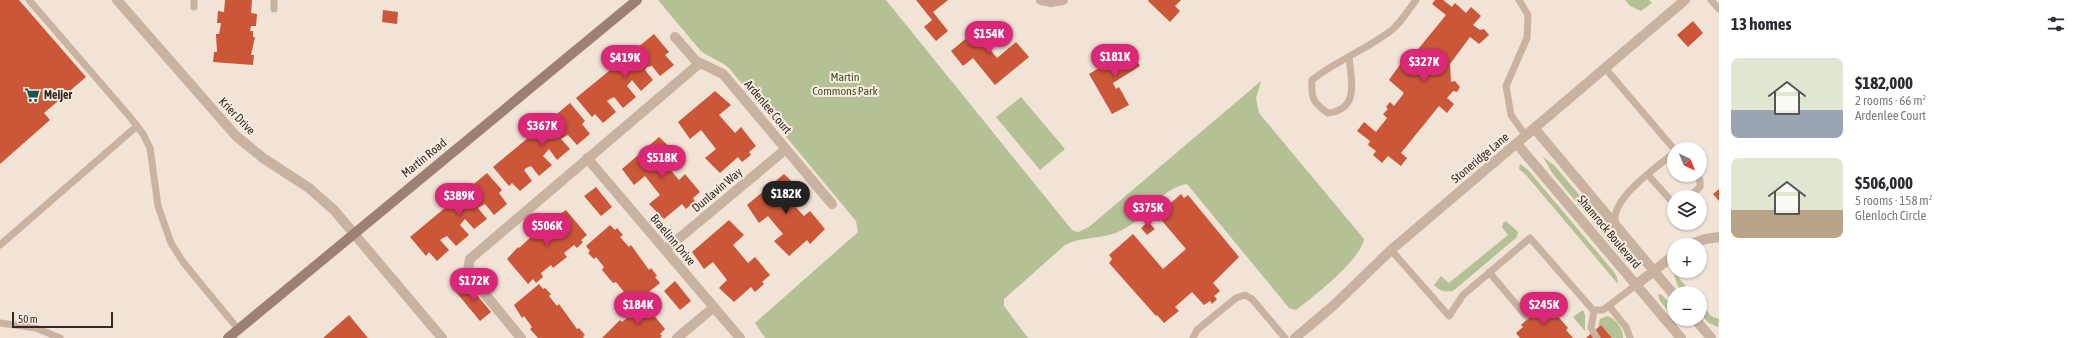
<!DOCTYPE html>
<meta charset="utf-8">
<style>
body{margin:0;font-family:"Asap Condensed",sans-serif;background:#f2f2f3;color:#2b2b33;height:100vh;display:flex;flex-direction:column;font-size:15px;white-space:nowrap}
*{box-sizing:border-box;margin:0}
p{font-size:13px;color:#7c7c81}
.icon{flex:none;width:22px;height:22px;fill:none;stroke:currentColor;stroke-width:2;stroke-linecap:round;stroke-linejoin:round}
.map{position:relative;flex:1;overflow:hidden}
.side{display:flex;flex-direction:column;background:#fff;width:360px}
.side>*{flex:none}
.needle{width:26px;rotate:137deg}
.buttons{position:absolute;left:1667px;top:142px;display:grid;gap:8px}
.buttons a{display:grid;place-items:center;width:40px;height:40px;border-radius:50%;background:#fff;box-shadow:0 1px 3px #0004;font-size:20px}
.scale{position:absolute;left:12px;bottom:10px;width:101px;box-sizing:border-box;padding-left:4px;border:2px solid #332824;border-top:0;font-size:11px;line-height:14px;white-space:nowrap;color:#332824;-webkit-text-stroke:3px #f9ede1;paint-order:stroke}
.price{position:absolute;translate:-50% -34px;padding:0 9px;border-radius:14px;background:#db2777;color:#fff;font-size:13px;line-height:26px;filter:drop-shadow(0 1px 2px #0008)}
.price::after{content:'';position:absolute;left:50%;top:24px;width:12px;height:9px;margin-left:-6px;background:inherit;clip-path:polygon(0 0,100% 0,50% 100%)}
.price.active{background:#222;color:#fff}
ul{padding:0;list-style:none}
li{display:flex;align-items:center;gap:12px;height:100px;padding:0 12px}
li span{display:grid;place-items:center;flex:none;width:112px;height:80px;border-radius:8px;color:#555}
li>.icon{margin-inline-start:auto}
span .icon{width:48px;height:48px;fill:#fffc;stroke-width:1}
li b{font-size:17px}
h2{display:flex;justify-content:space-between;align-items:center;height:48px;padding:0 12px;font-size:17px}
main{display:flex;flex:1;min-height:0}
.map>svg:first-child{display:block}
.green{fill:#b3c195}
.building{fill:#cc5738}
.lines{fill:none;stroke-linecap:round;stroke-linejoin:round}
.lane{stroke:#cab2a1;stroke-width:7}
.street{stroke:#cab2a1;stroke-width:10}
.secondary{stroke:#9d8072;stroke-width:10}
.labels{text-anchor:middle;stroke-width:4;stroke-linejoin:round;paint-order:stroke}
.park-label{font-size:12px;fill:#445227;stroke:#f9ede1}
.poi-label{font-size:12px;font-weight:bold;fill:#332824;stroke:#f9ede1;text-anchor:start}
.street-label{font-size:12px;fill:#332824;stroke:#f9ede1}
</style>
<main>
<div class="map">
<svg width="1719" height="338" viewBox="0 0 1719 338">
<rect width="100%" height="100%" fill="#f1e3d5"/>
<path class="green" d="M658,0H886L1072,230L1078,232L1089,227L1261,81L1256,98L1259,113L1364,239C1360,261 1314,296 1296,310L1289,308L1187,184C1160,188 1146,219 1122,230C1103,240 1082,236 1065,245L1004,299V306L1028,338H765L755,323L858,232L856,221L729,68C720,60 709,58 700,50Z
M1625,0H1649L1652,3L1641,11L1630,6Z
M1021,97L1065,149L1040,170L996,117Z
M1543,157L1554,165L1627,252L1633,260L1631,264L1625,261L1553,174Z
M1520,164L1528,170L1614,272L1617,277L1618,284L1526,175L1519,169Z
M1506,221L1518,232L1517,237L1453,291C1444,292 1440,291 1434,285L1441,276L1449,283L1508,235L1502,227L1503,223Z
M1674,275L1677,276L1692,293H1683L1678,286Z
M1658,294L1662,295L1674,308V318L1660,301Z
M1700,302L1711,316L1719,319L1718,327L1709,323L1700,314Z
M1583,310L1585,315V331L1573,317Z
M1607,316C1615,318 1624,329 1623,338H1612L1601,325L1598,327L1600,319Z"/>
<path class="building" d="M0,0H19L86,77L44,113L50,120L0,164Z
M225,0H252L251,13L257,14L256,26H251L250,31H253V37H255L251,55H254L253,65L213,62L214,52H217L216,34H219L220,29L221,23H217L218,11L224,12Z
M916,0H948L933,12L948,31L936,41L924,27L932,20Z
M1149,0H1181L1175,6L1180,11L1170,22L1148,1Z
M1435,0H1443L1452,7L1455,3L1466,13L1471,7L1481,16L1473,25L1480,30L1484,29L1489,35L1479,44L1470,37L1450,64L1451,82L1455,81L1460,87L1457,92L1453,91L1447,98L1454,104L1447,113L1439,106L1401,153L1407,158L1401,166L1388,156L1382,163L1373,155L1376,151L1368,145L1370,141L1357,131L1364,122L1376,132L1387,118L1383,114L1388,109L1386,107L1390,102L1394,106L1404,93L1389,80L1411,49L1415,53L1446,15L1432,4Z
M383,10L398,12L397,24L382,22Z
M1693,21L1703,33L1688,47L1677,35Z
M982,25L995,40L987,46L997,58L1016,42L1029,57L995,85L973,58L963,66L951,51Z
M654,34L669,52L665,55L674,65L660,76L652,66L647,67L645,70L653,80L641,91L632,80L627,86L636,97L623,108L614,97L610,99L607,101L616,112L603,123L595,114L592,117L576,98Z
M1126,44L1140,66L1113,83L1116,89L1119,87L1129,105L1112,114L1089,74L1112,60L1109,54Z
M715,91L731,105L719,115L735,133L741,127L756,146L749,152L751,155L742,162L738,157L720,173L705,158L716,149L701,130L690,139L678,122Z
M570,103L585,121L582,124L590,134L577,145L568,135L564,137L561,139L570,149L557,160L549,149L543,156L552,165L539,176L531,166L526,168L524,170L532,181L520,191L512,183L509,186L493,167Z
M659,137L675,152L664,162L679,180L685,174L700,192L693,198L695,201L686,209L682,204L664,219L649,204L660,195L645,176L634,185L622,169Z
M487,173L502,190L499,193L507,204L494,215L485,204L481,206L478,208L487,219L474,229L465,219L460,225L469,235L456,246L447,236L443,238L440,240L449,250L437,261L429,252L426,256L410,237Z
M784,174L800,189L788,199L804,216L810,211L825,229L810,244L807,240L789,256L774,241L783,234L768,216L759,223L747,205Z
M596,187L612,207L601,216L584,196Z
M1719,189V201L1713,194Z
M1181,194L1184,198L1188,195L1239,257L1213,283L1220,291L1214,296L1217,299L1212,304L1210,301L1204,305L1192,292L1175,307L1179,311L1164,323L1157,315L1156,316L1109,263L1112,259L1109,255L1133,234L1163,269L1186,249L1157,215Z
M566,210L587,235L581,240L583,242L577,248L574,245L564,253L567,257L553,268L551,265L541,273L543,277L536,283L533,279L528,284L507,259L518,247L519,248L542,227L543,228L554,220L552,218L559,213L560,214Z
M729,220L744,235L733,245L748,263L755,257L770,275L762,282L764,284L755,292L751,287L734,302L719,288L727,280L713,262L704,269L692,252Z
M1148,222L1155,229L1147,235L1141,228Z
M610,225L615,230L617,228L623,235L620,237L629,247L631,245L649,270L651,268L657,276L655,277L660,283L634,304L630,299L628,301L622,293L624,292L616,282L613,283L602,270L604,267L596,257L594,259L588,253L590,251L586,246Z
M675,281L691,301L680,310L664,291Z
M467,283L491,312L480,321L456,292Z
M539,284L543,289L545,288L551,294L549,296L557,306L559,304L577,329L579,328L585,335L583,336L584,338H538L530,329L532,327L524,316L522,318L514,305Z
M644,303L665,329L660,334L662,336L660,338H602L620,320L622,322L632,314L631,312Z
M1548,305L1568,328L1566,330L1573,338H1520L1516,333L1523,327L1521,325L1539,309L1541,312Z
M349,315L368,338H323Z
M1601,325L1612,338H1586Z"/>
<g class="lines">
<path class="lane" d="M29,0L130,117L143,134L150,148L158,206L171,243L183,262L238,329
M1519,0L1528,15L1527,38L1506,86L1511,115L1526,136
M1711,0L1719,9
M194,7V0
M274,9V0
M1349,58C1352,82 1359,109 1328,113C1313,103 1311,98 1312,80C1337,60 1368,49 1393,29C1402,21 1409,9 1416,0
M1605,68L1674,149
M1648,175L1674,204
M1689,197L1700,187V180L1696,175
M1616,225C1607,201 1657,167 1674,153
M0,245L137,126
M1391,250L1449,316L1463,295L1530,238L1593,310H1603L1636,285
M1489,272L1526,316
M1609,306L1626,327L1630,338
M1594,311L1591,328L1597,338
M0,323L36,328L60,338
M1193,338L1197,330L1236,298L1245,295L1252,299L1285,338"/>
<path class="street" d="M117,0L236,136L263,158L309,188L334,210L442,338
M1041,0L1051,2L1063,0
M675,37L696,61L723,74L832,204
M1535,129L1674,295
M1517,144L1681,338
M587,158L740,338
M1689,245L1705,239L1719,237
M665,250L786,149
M1636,285L1674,255
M1695,319L1711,338
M521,338L471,277L468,270L470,259L700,63
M677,338L714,307
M1295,338L1333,306L1391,250L1685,0"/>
<path class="secondary" d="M228,338L637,0"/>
</g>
<defs>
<g id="supermarket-bare" transform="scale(1.2)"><path d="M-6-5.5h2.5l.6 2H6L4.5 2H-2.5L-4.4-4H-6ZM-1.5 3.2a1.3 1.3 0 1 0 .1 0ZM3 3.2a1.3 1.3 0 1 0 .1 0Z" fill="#185456" stroke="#f9ede1" stroke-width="2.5" paint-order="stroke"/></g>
</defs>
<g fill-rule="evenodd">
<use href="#supermarket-bare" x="32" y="95"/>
</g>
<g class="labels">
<g class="park-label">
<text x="845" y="81">Martin<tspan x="845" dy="14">Commons Park</tspan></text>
</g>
<g class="poi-label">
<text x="44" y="99">Meijer</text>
</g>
<g class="street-label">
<text transform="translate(768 107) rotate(50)" y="4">Ardenlee Court</text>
<text transform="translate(237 116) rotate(46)" y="4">Krier Drive</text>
<text transform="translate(424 158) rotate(-39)" y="4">Martin Road</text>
<text transform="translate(1480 158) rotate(-40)" y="4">Stoneridge Lane</text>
<text transform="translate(717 190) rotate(-40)" y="4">Dunlavin Way</text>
<text transform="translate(1609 232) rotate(50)" y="4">Shamrock Boulevard</text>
<text transform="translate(673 240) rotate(50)" y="4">Braelinn Drive</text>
</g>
</g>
</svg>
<div class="buttons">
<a><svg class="needle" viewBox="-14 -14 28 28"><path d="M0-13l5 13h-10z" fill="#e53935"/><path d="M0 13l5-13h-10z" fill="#7c7c81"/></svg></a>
<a><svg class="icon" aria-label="layers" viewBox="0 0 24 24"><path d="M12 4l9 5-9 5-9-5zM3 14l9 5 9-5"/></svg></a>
<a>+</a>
<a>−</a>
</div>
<div class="scale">50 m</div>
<b class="price" style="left:989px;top:55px">$154K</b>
<b class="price" style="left:1115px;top:78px">$181K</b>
<b class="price" style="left:625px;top:79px">$419K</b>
<b class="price" style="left:1424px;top:83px">$327K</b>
<b class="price" style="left:542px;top:147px">$367K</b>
<b class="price" style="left:662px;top:179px">$518K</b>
<b class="price active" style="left:786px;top:215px">$182K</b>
<b class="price" style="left:459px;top:217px">$389K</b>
<b class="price" style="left:1148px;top:229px">$375K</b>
<b class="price" style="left:547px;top:247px">$506K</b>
<b class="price" style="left:474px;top:302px">$172K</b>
<b class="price" style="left:638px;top:326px">$184K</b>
<b class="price" style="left:1544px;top:326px">$245K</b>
</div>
<section class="side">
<h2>13 homes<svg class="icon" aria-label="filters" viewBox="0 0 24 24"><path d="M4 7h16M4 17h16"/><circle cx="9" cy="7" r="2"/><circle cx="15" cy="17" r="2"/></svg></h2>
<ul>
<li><span style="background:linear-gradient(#dfe7d0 65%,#9aa5b1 0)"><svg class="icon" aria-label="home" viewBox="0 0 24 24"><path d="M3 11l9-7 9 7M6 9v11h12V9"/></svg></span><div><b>$182,000</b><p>2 rooms · 66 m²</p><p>Ardenlee Court</p></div></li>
<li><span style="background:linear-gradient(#dfe7d0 65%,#b9a48a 0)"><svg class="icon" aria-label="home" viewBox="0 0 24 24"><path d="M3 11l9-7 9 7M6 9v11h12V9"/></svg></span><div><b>$506,000</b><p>5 rooms · 158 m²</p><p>Glenloch Circle</p></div></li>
</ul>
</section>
</main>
